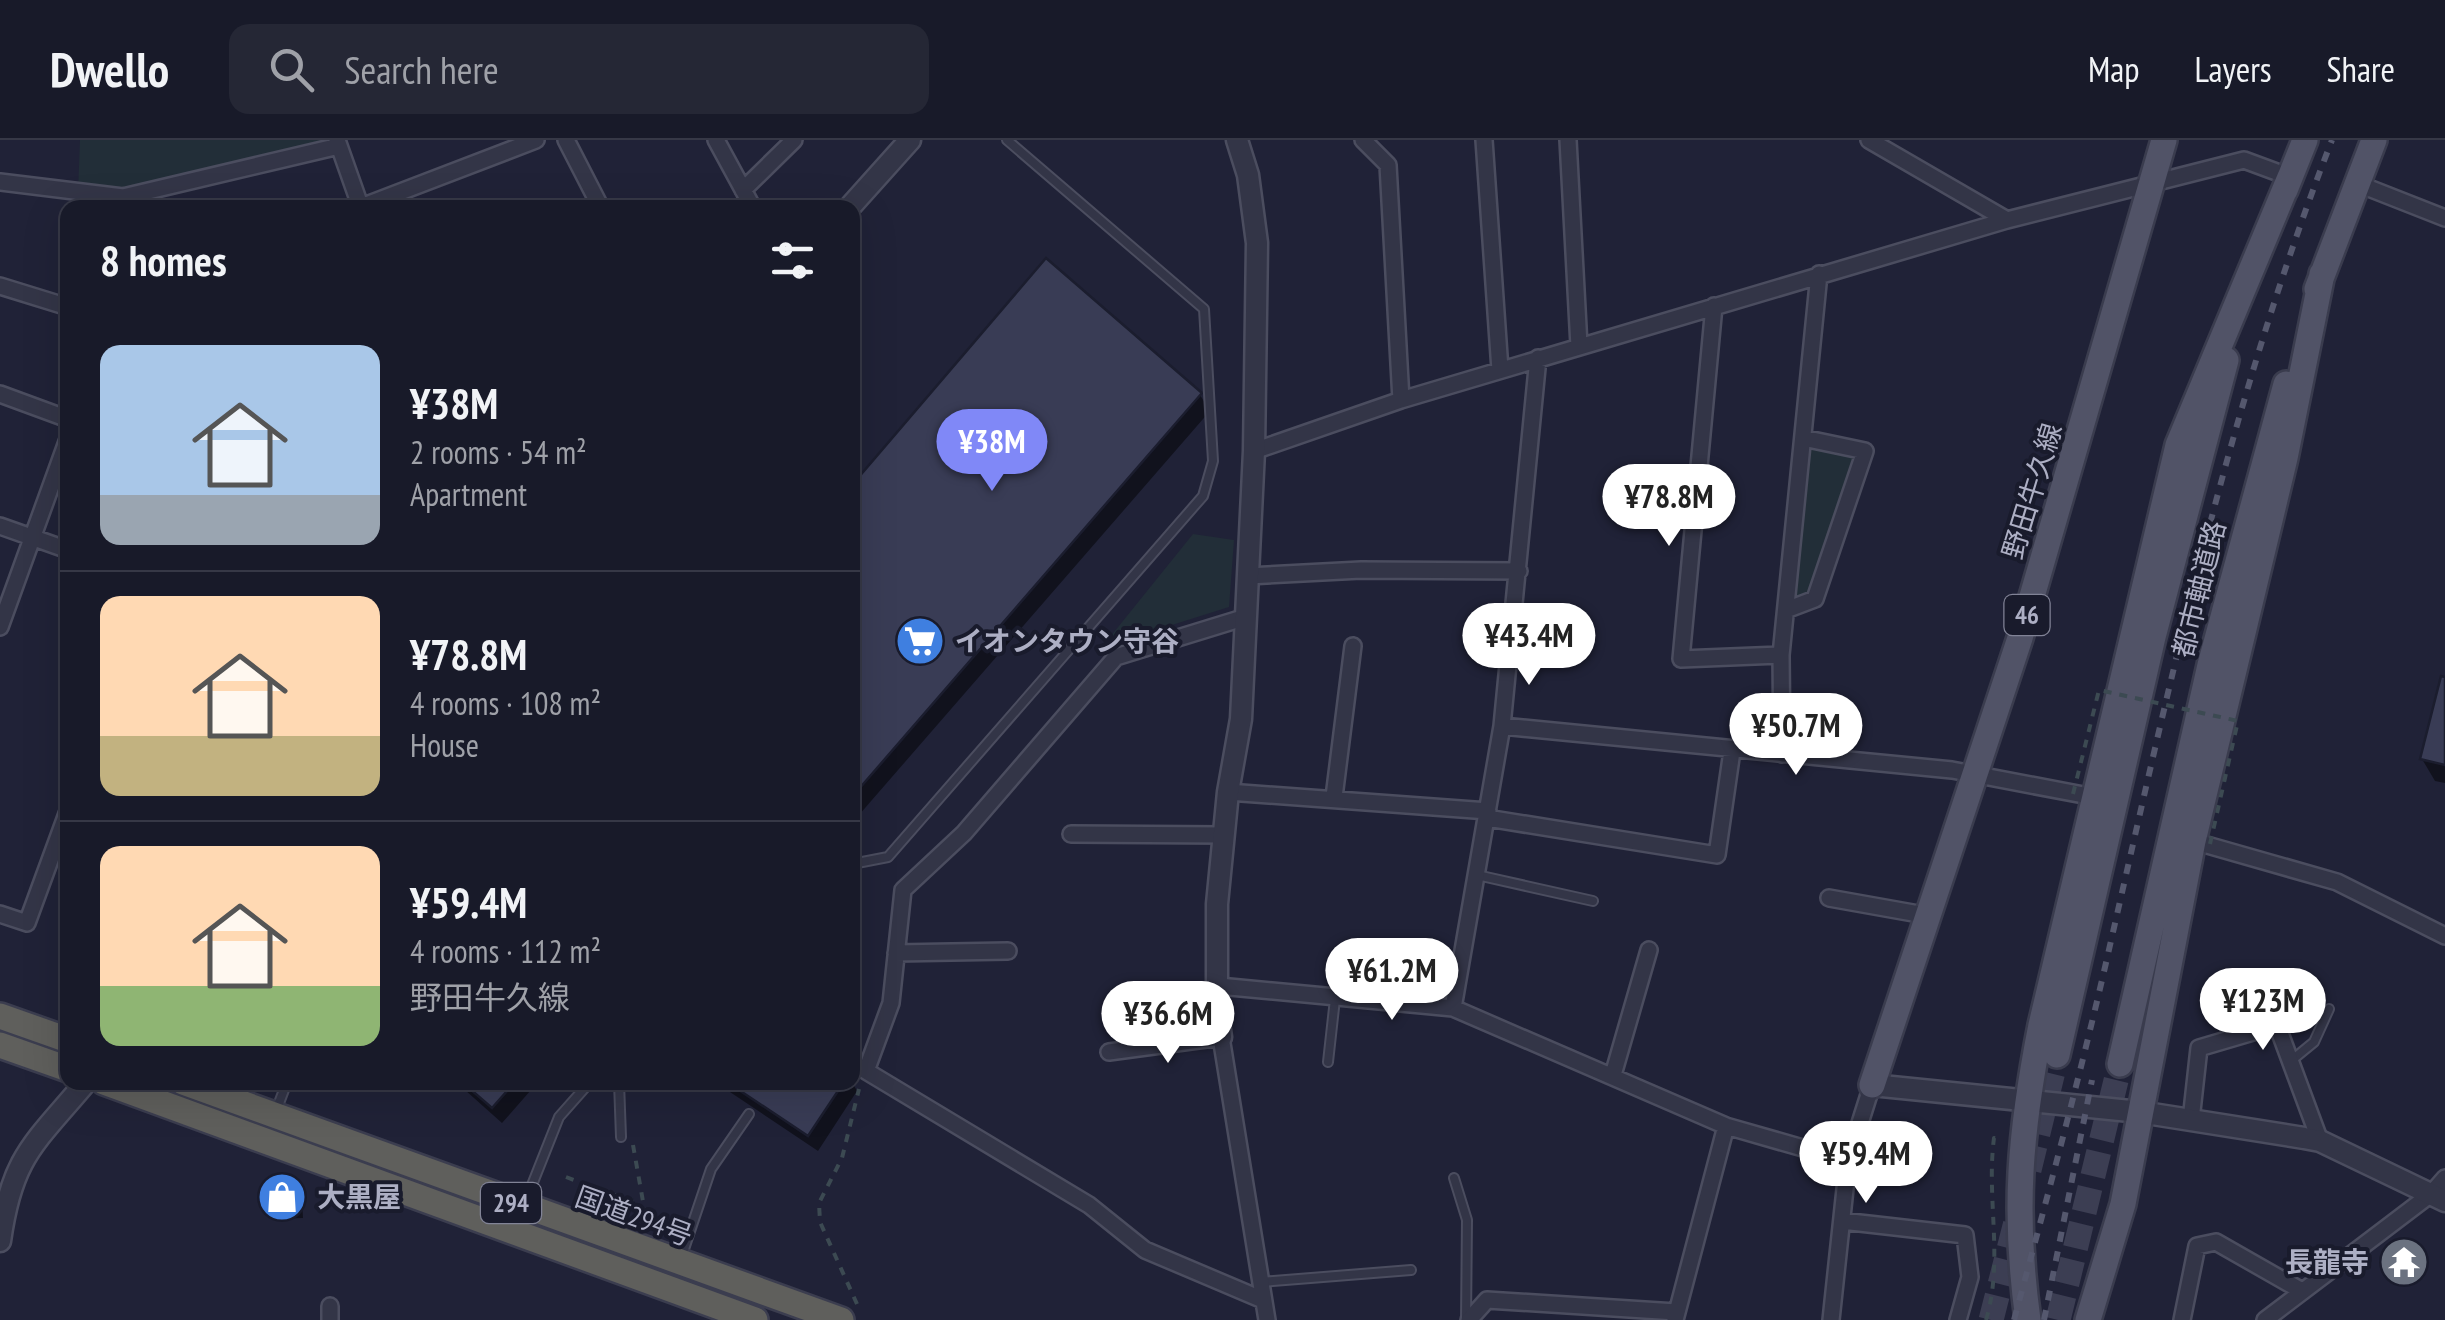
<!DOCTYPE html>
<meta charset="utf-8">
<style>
body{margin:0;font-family:"PT Sans Narrow","Noto Sans JP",sans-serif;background:#252735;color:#f1f3f6;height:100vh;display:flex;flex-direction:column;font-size:38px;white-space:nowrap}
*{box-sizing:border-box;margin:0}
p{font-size:32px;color:#9fa1a8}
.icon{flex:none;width:55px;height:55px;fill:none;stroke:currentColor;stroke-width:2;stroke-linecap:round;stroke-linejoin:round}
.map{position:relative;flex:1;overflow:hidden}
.sheet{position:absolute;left:60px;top:60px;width:800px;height:890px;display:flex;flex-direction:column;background:#181a29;border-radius:20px;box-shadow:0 10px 40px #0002,0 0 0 2px #363846}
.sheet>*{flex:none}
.price{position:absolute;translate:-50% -85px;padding:0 22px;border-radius:35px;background:#fff;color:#222;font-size:32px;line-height:65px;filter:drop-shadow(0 2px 5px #0008)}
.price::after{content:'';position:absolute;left:50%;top:60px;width:30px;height:22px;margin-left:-15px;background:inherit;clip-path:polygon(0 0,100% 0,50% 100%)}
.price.selected{background:#8088f7;color:#fff}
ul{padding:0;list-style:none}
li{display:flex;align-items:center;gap:30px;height:250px;padding:0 40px}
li+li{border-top:2px solid #363846}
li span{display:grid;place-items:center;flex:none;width:280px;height:200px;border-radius:20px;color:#555}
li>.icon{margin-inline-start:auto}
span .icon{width:120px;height:120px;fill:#fffc;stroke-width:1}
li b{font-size:42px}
h2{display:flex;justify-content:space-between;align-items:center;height:120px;padding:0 40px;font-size:42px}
header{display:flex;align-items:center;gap:60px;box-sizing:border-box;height:140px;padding:0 50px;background:#181a29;border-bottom:2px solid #363846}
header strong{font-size:48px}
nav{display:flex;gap:55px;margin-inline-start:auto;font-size:35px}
.search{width:700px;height:90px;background:#252735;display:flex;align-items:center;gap:25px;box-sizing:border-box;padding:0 35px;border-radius:20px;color:#9fa1a8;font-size:38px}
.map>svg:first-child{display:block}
.green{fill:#222e38}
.shadow{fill:#0007}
.building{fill:#393c55;stroke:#1b1d2e;stroke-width:2.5}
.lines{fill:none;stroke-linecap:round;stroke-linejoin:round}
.primary-tunnel{stroke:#3c3e53;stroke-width:25;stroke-dasharray:25 12;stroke-linecap:butt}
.service-casing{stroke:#4b4d5f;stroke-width:12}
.minor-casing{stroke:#4b4d5f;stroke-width:20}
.tertiary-casing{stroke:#4b4d5f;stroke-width:25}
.primary-casing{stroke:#3a3c4e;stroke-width:30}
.trunk-casing{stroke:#3b3d4f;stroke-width:30}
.path{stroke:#3c4a52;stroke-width:4;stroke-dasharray:8 8;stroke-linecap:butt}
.service{stroke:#333547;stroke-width:8}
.minor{stroke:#333547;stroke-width:15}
.tertiary{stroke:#333547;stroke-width:20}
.primary{stroke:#515367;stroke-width:25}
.trunk{stroke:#5f5f5c;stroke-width:25}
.rail{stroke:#55586e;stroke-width:6;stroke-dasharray:10 10;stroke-linecap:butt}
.path-bridge{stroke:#3c4a52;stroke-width:4;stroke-dasharray:8 8;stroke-linecap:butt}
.labels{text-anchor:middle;stroke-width:8;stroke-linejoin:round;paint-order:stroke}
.shield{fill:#191b2c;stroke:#818396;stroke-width:2.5}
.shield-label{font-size:25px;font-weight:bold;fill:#adafc4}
.street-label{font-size:28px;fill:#adafc4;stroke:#191b2c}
.poi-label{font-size:28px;font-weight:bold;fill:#adafc4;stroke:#191b2c;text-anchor:start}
</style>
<header>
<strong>Dwello</strong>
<div class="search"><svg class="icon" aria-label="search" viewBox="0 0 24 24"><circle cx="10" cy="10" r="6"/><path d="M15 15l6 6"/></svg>Search here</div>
<nav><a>Map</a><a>Layers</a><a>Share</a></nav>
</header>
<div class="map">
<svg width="2445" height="1180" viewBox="0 0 2445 1180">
<rect width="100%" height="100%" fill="#202237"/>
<path class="green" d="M80,0H337L123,57L78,52Z
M1803,298L1865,311L1815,459L1786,470Z
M1193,394L1234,400L1229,467L1102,507Z"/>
<path class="shadow" d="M1046,122L1200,255L1210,271L852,683V349Z
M2445,540V643L2435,641L2422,619Z
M456,942H538L502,983Z
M715,942H852L857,951L818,1011Z
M296,1047L302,1057L303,1078L274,1079L268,1068Z"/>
<path class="building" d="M1046,118L1202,253L852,657V345Z
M2441,536L2445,537V625L2420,619Z
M462,942H515L492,968Z
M727,942H844L808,996Z
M266,1045H298V1069H266Z"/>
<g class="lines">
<path class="primary-tunnel" d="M2029,1030L2057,915
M1991,1180L2017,1078
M2058,1180L2120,924"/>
<g class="service-casing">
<path id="service" d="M852,724L888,717L1203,356L1213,321L1204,169L1007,0
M1477,735L1593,761
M2292,920L2314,902L2329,869
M1328,922L1335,859
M619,942L621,997
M276,971L287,942
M1454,1038L1467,1080L1466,1180
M526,1060L559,977L590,942
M682,1115L711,1029L749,974
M1261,1142L1411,1130"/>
</g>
<g class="minor-casing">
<path id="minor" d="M337,0L361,68
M566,0L601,68
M716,0L753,68
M1363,0L1388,25L1401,260
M1484,0L1500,230
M1568,0L1579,206
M1869,0L2007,80
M0,42L123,57L339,6
M2356,43L2445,78
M743,50L794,0
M361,67L536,0
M0,146L68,167
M1714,166L1681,519L1781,515
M0,254L68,279
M1254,311L1401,260L2007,80L2244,20L2290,37
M0,386L68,410
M1248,436L1361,430L1519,431
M1786,470L1815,459L1865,311L1803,298
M1246,477L1116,517L964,693L903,750L891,863L866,931L1089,1065L1145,1110L1263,1160
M0,487L68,299
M1502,586L1952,630L2094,657
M1782,614L1781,515L1819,134
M1228,652L1488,671
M1334,657L1353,506
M1487,678L1717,715L1732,611
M1071,694L1224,695
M2193,701L2337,742L2445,796
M1829,758L1930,776
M0,774L27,783L68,671
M896,813L1008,811
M1219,846L1453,868L1726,986L1848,1021
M1453,868L1502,586L1538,218
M1109,912L1221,897L1267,1180
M1613,935L1649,810
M2191,980L2199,908L2277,885L2320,1001
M1842,1081L1965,1095L1970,1137L1958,1180
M330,1166V1180
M1469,1180L1487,1160L1676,1172
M1675,1180L1726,986
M1831,1180L1848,1021L1872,945
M2182,1180L2197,1106L2216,1102L2302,1151
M2265,1180L2431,1054L2445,1038"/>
</g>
<g class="tertiary-casing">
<path id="tertiary" d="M849,68L910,0
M1221,897L1217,870V764L1228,652L1241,579L1254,311L1257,103L1248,35L1237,0
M1872,945L2140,972L2304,998L2320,1001L2445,1061
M0,1101C12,1016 34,1004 86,942"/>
</g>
<g class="primary-casing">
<path id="primary" d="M2285,50L2305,0
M2317,149L2374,0
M2057,915L2153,497L2226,220
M2120,924L2210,525L2286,244
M1872,945L2020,498L2164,0
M2028,1180C2013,1071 2020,992 2041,885L2178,305L2290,37
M2088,1180L2123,1064L2193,701L2285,318L2322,134"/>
</g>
<g class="trunk-casing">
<path id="trunk" d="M0,876L68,900
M0,905L68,929
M104,942L755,1180
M183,942L841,1180"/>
</g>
<path class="path" d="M633,1005L647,1084
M566,1037L630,1061L642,1056
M857,1164L820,1082L819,1063L842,1018L859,949
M1986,1180C2004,1120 1986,1059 1994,998L2000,999"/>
<use href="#service" class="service"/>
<use href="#minor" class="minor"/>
<use href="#tertiary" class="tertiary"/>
<use href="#primary" class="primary"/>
<use href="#trunk" class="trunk"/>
<path class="rail" d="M2014,1180C2047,1058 2080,937 2108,814C2171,539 2229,264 2332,0
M2044,1180L2092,940"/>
<path class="path-bridge" d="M2073,654L2099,550L2238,581L2210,704"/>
</g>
<defs>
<g id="supermarket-disc" transform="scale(2.5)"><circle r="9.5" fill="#3f7fe0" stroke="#191b2c"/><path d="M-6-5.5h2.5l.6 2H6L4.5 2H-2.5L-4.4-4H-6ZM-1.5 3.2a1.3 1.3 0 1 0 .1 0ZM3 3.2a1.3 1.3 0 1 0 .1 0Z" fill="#fff"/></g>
<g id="shop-disc" transform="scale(2.5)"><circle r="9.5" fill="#3f7fe0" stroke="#191b2c"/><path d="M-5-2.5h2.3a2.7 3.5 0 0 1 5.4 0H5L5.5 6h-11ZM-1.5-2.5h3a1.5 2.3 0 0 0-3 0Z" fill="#fff"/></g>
<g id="temple-disc" transform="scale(2.5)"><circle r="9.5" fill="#6b7280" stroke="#191b2c"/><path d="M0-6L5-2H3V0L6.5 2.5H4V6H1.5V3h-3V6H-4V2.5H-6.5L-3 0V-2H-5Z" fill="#fff"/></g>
</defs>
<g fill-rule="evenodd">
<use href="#supermarket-disc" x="920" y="501"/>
<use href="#shop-disc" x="282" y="1057"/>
<use href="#temple-disc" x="2404" y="1122"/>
</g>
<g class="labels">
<g class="shield">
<rect x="2004.5" y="455" width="45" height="40" rx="8"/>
<rect x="481" y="1043" width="60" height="40" rx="8"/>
</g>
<g class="shield-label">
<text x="2027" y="484">46</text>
<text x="511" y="1072">294</text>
</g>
<g class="street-label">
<text transform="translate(2032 351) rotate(-73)" y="10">野田牛久線</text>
<text transform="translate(2199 449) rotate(-76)" y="10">都市軸道路</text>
<text transform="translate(634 1076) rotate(20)" y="10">国道294号</text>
</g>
<g class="poi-label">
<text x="955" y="511">イオンタウン守谷</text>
<text x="317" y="1067">大黒屋</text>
<text x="2369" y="1132" text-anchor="end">長龍寺</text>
</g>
</g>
</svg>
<b class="price selected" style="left:992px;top:354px">¥38M</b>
<b class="price" style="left:1669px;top:409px">¥78.8M</b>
<b class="price" style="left:1529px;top:548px">¥43.4M</b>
<b class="price" style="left:1796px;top:638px">¥50.7M</b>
<b class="price" style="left:1392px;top:883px">¥61.2M</b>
<b class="price" style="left:2263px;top:913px">¥123M</b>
<b class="price" style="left:1168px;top:926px">¥36.6M</b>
<b class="price" style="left:1866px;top:1066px">¥59.4M</b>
<section class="sheet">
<h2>8 homes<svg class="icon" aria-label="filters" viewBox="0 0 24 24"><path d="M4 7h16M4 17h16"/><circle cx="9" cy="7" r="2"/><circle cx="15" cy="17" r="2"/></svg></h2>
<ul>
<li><span style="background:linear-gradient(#a9c7e8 75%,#9aa5b1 0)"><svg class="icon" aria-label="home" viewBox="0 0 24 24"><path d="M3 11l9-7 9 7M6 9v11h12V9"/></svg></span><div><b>¥38M</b><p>2 rooms · 54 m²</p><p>Apartment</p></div></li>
<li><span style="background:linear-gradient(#ffd9b3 70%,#c2b280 0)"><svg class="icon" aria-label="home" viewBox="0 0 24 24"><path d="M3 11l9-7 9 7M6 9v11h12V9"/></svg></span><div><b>¥78.8M</b><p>4 rooms · 108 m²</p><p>House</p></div></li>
<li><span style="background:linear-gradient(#ffd9b3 70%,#8fb573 0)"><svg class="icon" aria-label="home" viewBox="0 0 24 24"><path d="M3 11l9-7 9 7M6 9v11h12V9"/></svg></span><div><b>¥59.4M</b><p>4 rooms · 112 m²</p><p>野田牛久線</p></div></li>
</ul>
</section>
</div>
